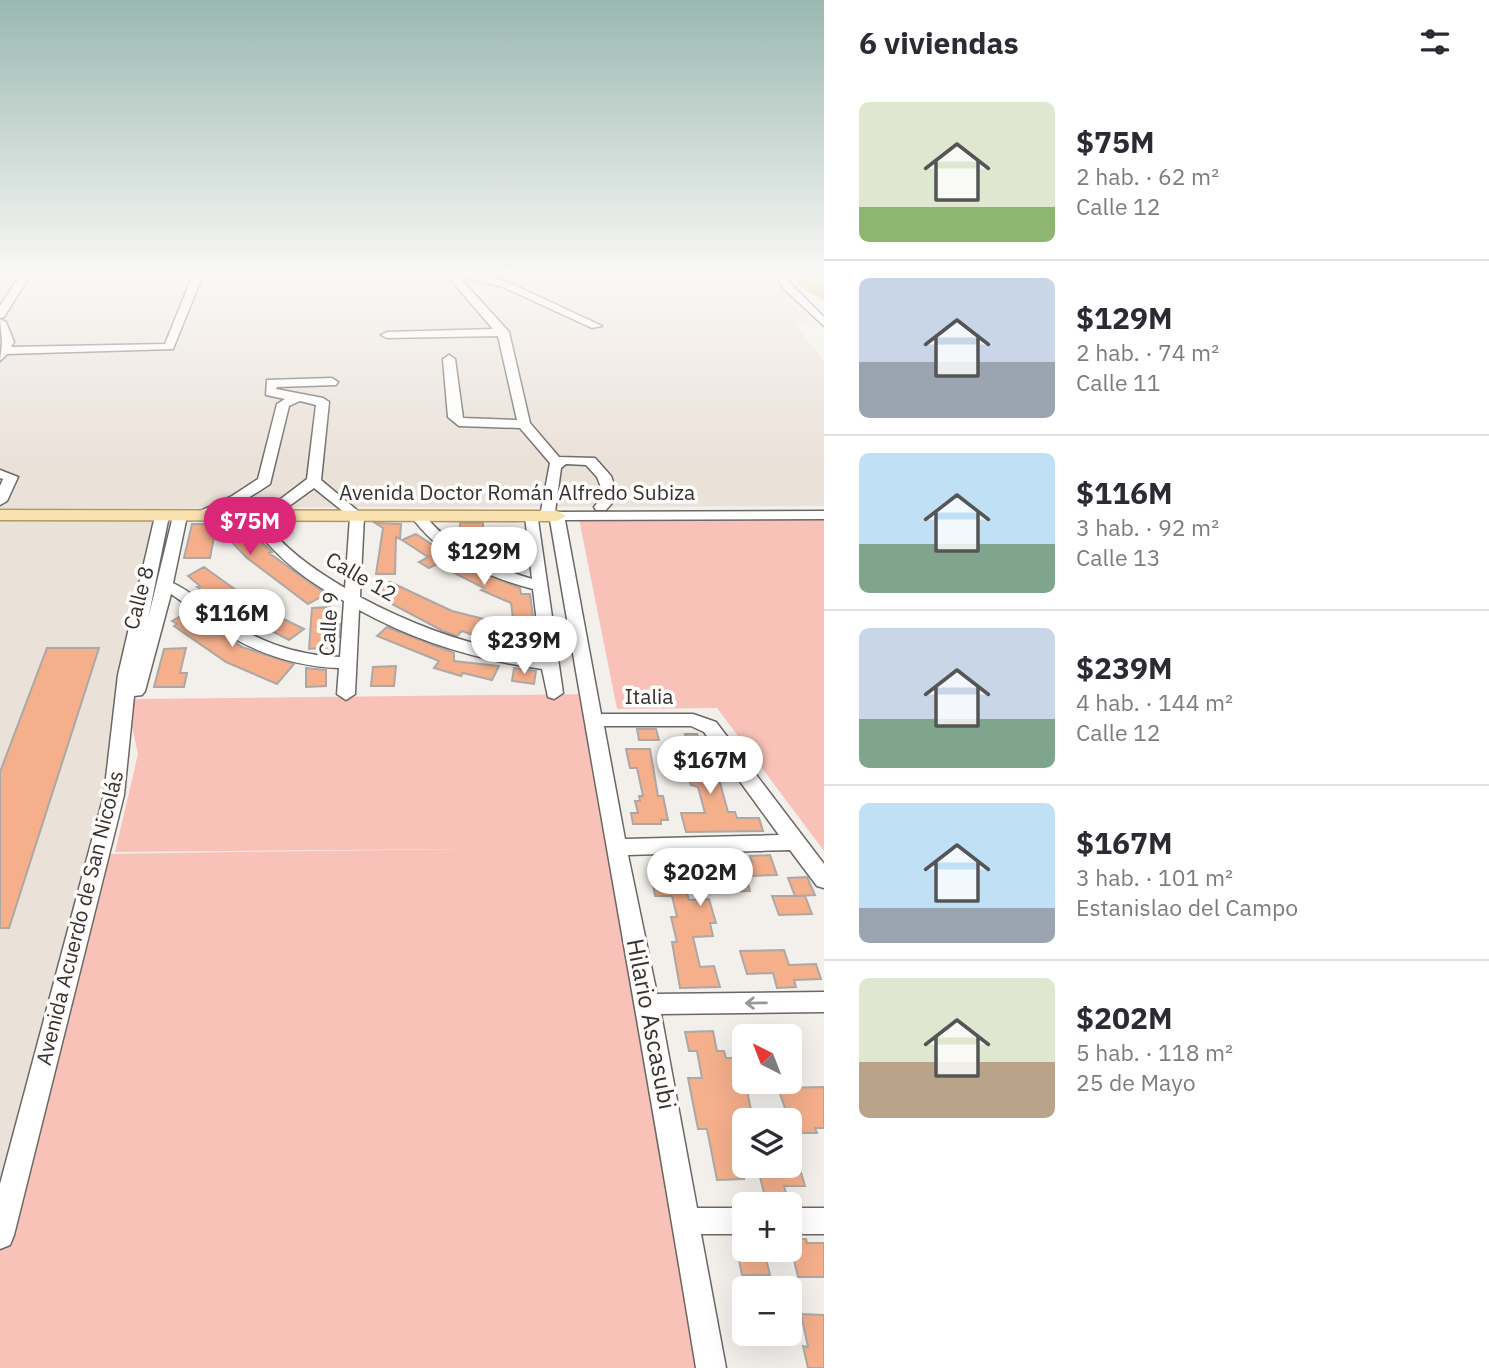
<!DOCTYPE html>
<html lang="es">
<meta charset="utf-8">
<style>
body{margin:0;font-family:"IBM Plex Sans",sans-serif;background:#f2f2f3;color:#2b2b33;height:100vh;display:flex;flex-direction:column;font-size:26px;white-space:nowrap}
*{box-sizing:border-box;margin:0}
p{font-size:23px;color:#7c7c81}
.icon{flex:none;width:38px;height:38px;fill:none;stroke:currentColor;stroke-width:2;stroke-linecap:round;stroke-linejoin:round}
.map{position:relative;flex:1;overflow:hidden}
.sheet{display:flex;flex-direction:column;background:#fff;width:665px}
.sheet>*{flex:none}
.needle{width:46px;rotate:318deg}
.tools{position:absolute;left:732px;top:1024px;display:grid;gap:14px}
.tools a{display:grid;place-items:center;width:70px;height:70px;border-radius:10px;background:#fff;box-shadow:0 7px 28px #0002;font-size:35px}
.price{position:absolute;translate:-50% -60px;padding:0 16px;border-radius:24px;background:#fff;color:#222;font-size:23px;line-height:46px;filter:drop-shadow(0 2px 4px #0008)}
.price::after{content:'';position:absolute;left:50%;top:42px;width:21px;height:16px;margin-left:-10px;background:inherit;clip-path:polygon(0 0,100% 0,50% 100%)}
.price.selected{background:#db2777;color:#fff}
ul{padding:0;list-style:none}
li{display:flex;align-items:center;gap:21px;height:175px;padding:0 35px}
li+li{border-top:2px solid #e1e1e2}
li span{display:grid;place-items:center;flex:none;width:196px;height:140px;border-radius:10px;color:#555}
li>.icon{margin-inline-start:auto}
span .icon{width:84px;height:84px;fill:#fffc;stroke-width:1}
li b{font-size:30px}
h2{display:flex;justify-content:space-between;align-items:center;height:84px;padding:0 35px;font-size:30px}
main{display:flex;flex:1;min-height:0}
.map>svg:first-child{display:block}
.built{fill:#eae1d9}
.green{fill:#f9c2b9}
.water{fill:#c6bf5e}
.building{fill:#f5af8b;stroke:#aca8a6;stroke-width:2}
.lines{fill:none;stroke-linecap:round;stroke-linejoin:round}
.minor-casing{stroke:#6a6764;stroke-width:3}
.major-casing{stroke:#b19861;stroke-width:3}
.minor{fill:#fff;fill-rule:evenodd}
.major{fill:#f9e2b0;fill-rule:evenodd}
.oneway{stroke:#9a9998}
.labels{text-anchor:middle;stroke-width:7;stroke-linejoin:round;paint-order:stroke}
.street-label{font-size:21px;fill:#343332;stroke:#fffdfc}
.near-street-label{font-size:24px;fill:#343332;stroke:#fffdfc}
</style>
<main>
<div class="map">
<svg width="824" height="1368" viewBox="0 0 824 1368">
<rect width="100%" height="100%" fill="#f3f0ec"/>
<path class="built" d="M0,272H769L812,322L795,323L824,362V506L0,508Z
M0,515L162,516L119,769L0,1235Z"/>
<path class="green" d="M824,518V851L717,708L617,709L579,519Z
M589,694L711,1368H0V1235L98,854L463,849L115,852L138,754L130,718L132,699Z"/>
<path class="water" d="M800,272H824V301L801,287L794,277Z"/>
<path class="building" d="M375,523L401,524L400,539L396,537L395,574H376L383,528Z
M460,523H483V535L527,556L528,563L518,572L473,552L467,549V534H460Z
M192,524H244L240,542L255,536L272,552L269,553L326,594L308,604L247,558L227,537H214L210,558H184Z
M416,534L464,565L520,588L521,594H530L537,647L518,649L523,619L515,633L511,603L481,590L484,588L437,564L429,568L419,562L428,557L402,540Z
M204,567L261,608L304,629L289,640L224,606L197,587L200,586L188,576Z
M390,582L452,611L496,622L481,638L462,631L457,636L443,631L375,595Z
M330,607L329,624H340L339,637H334L333,647L309,649L312,608Z
M190,611L242,647L294,664L277,684L226,662L174,626L177,624L172,621Z
M387,627L454,653V661L499,666L492,680L463,673L461,676L434,668L439,661L377,636Z
M47,648H99L9,928H0V772Z
M186,648L180,673H187L184,687H154L164,649Z
M396,666L394,686H371L373,667Z
M306,668L326,670V686L306,687Z
M514,668L536,671L534,684L512,681Z
M637,729H656L659,740H639Z
M685,734H697L709,768H716L728,812H735L737,818H759L763,831L686,832L681,813H705L698,787L691,785L683,762L680,749H689Z
M626,749H650L658,796H663L668,820H661V824H633L631,813H638L635,801H640L639,796H643L637,768H630Z
M770,855L777,875L746,876L750,891L716,892L712,879H683L689,900L709,899L716,923H710L713,936L693,937L700,967L714,966L720,987L680,988L672,942H677L671,917H677L672,896H655L650,865H661L659,857H677L679,863L743,865V862H752L750,856Z
M807,877L815,895L795,896L788,878Z
M772,896H805L812,914L779,915Z
M784,950L789,965L816,964L821,979L794,980L796,987L777,988L773,973L747,974L740,951Z
M713,1031L717,1051H724L726,1058H744V1091L747,1090L753,1120H744V1129H740L744,1147V1179L717,1180L707,1129H698L688,1078H702L697,1051H689L685,1032Z
M824,1087V1128H815L817,1133H789V1120L778,1088Z
M779,1166H799L805,1186H784L786,1193H764L758,1169H780Z
M794,1239H806L807,1243H824V1277H798L792,1252H797Z
M737,1250H764L770,1275H742Z
M801,1314L824,1315V1368H808L803,1346L808,1347Z"/>
<g class="lines">
<g class="minor-casing">
<path id="minor" d="M22,272H32L4,317L0,318V306Z
M194,272H204L173,349L7,354L0,361L2,342L0,319L6,322L14,342L11,347L165,344Z
M444,272H471L510,283L602,326L592,328L503,287L459,277L509,332L530,423L559,457L595,458L611,476L618,496L606,510H596L594,507L604,495L597,477L586,465L566,464L561,468L555,512L824,511V519L565,520L601,714H693L716,722L824,864V888L817,886L790,850L628,855L657,994L824,992V1012L661,1014L697,1208H744V1234H701L726,1368H696C650,1085 598,803 550,520L542,519L540,516L550,463L520,428L459,426L448,417L443,359L449,355L455,359L463,418L517,420L498,336L387,338L381,335L387,332L493,329ZM604,726H691L704,732L779,835L625,839Z
M774,272H784L791,284L824,317V326L783,288Z
M332,378L338,382L336,385L277,387L276,389L323,398L329,402L321,480L364,516L360,597C418,628 475,648 541,657L533,589C485,576 440,557 411,516L413,513H423C450,549 490,566 532,579L525,516L527,513H537L563,693L554,699L548,697L542,669C477,660 417,642 359,610L355,694L346,700L337,694L339,668C291,666 250,651 211,624C197,614 185,603 171,594L145,691L142,695L134,696L124,795L14,1235L10,1245L0,1249V1184L104,795L118,675L155,516L162,512L169,516L148,619L173,516L180,512L187,516L173,583C190,591 203,603 218,614C256,641 293,655 340,657L344,601C304,580 271,553 246,516L282,498L307,479L316,405L300,401L289,406L270,484C253,495 212,523 192,519L190,516L232,496L258,479L277,404L285,399L266,395L267,380ZM314,488L350,517L345,588C313,569 283,548 261,518L292,504Z
M0,470L18,477L7,501L0,505V486L3,479L0,478Z
M789,1208H824V1234H789Z"/>
</g>
<g class="major-casing">
<path id="major" d="M0,510L557,511L566,516L557,521L0,520Z"/>
</g>
<use href="#minor" class="minor"/>
<use href="#major" class="major"/>
</g>
<defs><path id="oneway-shaft" d="M-6 0H5M1.5-3L5.5 0L1.5 3" fill="none" stroke-width="1.6" stroke-linecap="round" stroke-linejoin="round" transform="scale(1.75)"/></defs>
<use class="oneway" href="#oneway-shaft" transform="translate(756 1003) rotate(179)"/>
<linearGradient id="sky" x2="0" y2="1"><stop stop-color="#9ab8b1"/><stop offset="0.59" stop-color="#faf8f6"/><stop offset="1" stop-color="#faf8f6" stop-opacity="0"/></linearGradient>
<rect width="824" height="464" fill="url(#sky)"/>
<g class="labels">
<g class="street-label">
<text x="517" y="500">Avenida Doctor Román Alfredo Subiza</text>
<text transform="translate(361 577) rotate(30)" y="7">Calle 12</text>
<text transform="translate(139 598) rotate(-75)" y="7">Calle 8</text>
<text transform="translate(329 624) rotate(-86)" y="7">Calle 9</text>
<text x="649" y="704">Italia</text>
<text transform="translate(80 918) rotate(-76)" y="7">Avenida Acuerdo de San Nicolás</text>
</g>
<g class="near-street-label">
<text transform="translate(651 1024) rotate(79)" y="8">Hilario Ascasubi</text>
</g>
</g>
</svg>
<div class="tools">
<a><svg class="needle" viewBox="-14 -14 28 28"><path d="M0-13l5 13h-10z" fill="#e53935"/><path d="M0 13l5-13h-10z" fill="#7c7c81"/></svg></a>
<a><svg class="icon" aria-label="layers" viewBox="0 0 24 24"><path d="M12 4l9 5-9 5-9-5zM3 14l9 5 9-5"/></svg></a>
<a>+</a>
<a>−</a>
</div>
<b class="price selected" style="left:250px;top:557px">$75M</b>
<b class="price" style="left:484px;top:587px">$129M</b>
<b class="price" style="left:232px;top:649px">$116M</b>
<b class="price" style="left:524px;top:676px">$239M</b>
<b class="price" style="left:710px;top:796px">$167M</b>
<b class="price" style="left:700px;top:908px">$202M</b>
</div>
<section class="sheet">
<h2>6 viviendas<svg class="icon" aria-label="filters" viewBox="0 0 24 24"><path d="M4 7h16M4 17h16"/><circle cx="9" cy="7" r="2"/><circle cx="15" cy="17" r="2"/></svg></h2>
<ul>
<li><span style="background:linear-gradient(#dfe7d0 75%,#8fb573 0)"><svg class="icon" aria-label="home" viewBox="0 0 24 24"><path d="M3 11l9-7 9 7M6 9v11h12V9"/></svg></span><div><b>$75M</b><p>2 hab. · 62 m²</p><p>Calle 12</p></div></li>
<li><span style="background:linear-gradient(#c9d6e8 60%,#9aa5b1 0)"><svg class="icon" aria-label="home" viewBox="0 0 24 24"><path d="M3 11l9-7 9 7M6 9v11h12V9"/></svg></span><div><b>$129M</b><p>2 hab. · 74 m²</p><p>Calle 11</p></div></li>
<li><span style="background:linear-gradient(#bfe0f5 65%,#7fa58c 0)"><svg class="icon" aria-label="home" viewBox="0 0 24 24"><path d="M3 11l9-7 9 7M6 9v11h12V9"/></svg></span><div><b>$116M</b><p>3 hab. · 92 m²</p><p>Calle 13</p></div></li>
<li><span style="background:linear-gradient(#c9d6e8 65%,#7fa58c 0)"><svg class="icon" aria-label="home" viewBox="0 0 24 24"><path d="M3 11l9-7 9 7M6 9v11h12V9"/></svg></span><div><b>$239M</b><p>4 hab. · 144 m²</p><p>Calle 12</p></div></li>
<li><span style="background:linear-gradient(#bfe0f5 75%,#9aa5b1 0)"><svg class="icon" aria-label="home" viewBox="0 0 24 24"><path d="M3 11l9-7 9 7M6 9v11h12V9"/></svg></span><div><b>$167M</b><p>3 hab. · 101 m²</p><p>Estanislao del Campo</p></div></li>
<li><span style="background:linear-gradient(#dfe7d0 60%,#b9a48a 0)"><svg class="icon" aria-label="home" viewBox="0 0 24 24"><path d="M3 11l9-7 9 7M6 9v11h12V9"/></svg></span><div><b>$202M</b><p>5 hab. · 118 m²</p><p>25 de Mayo</p></div></li>
</ul>
</section>
</main>
